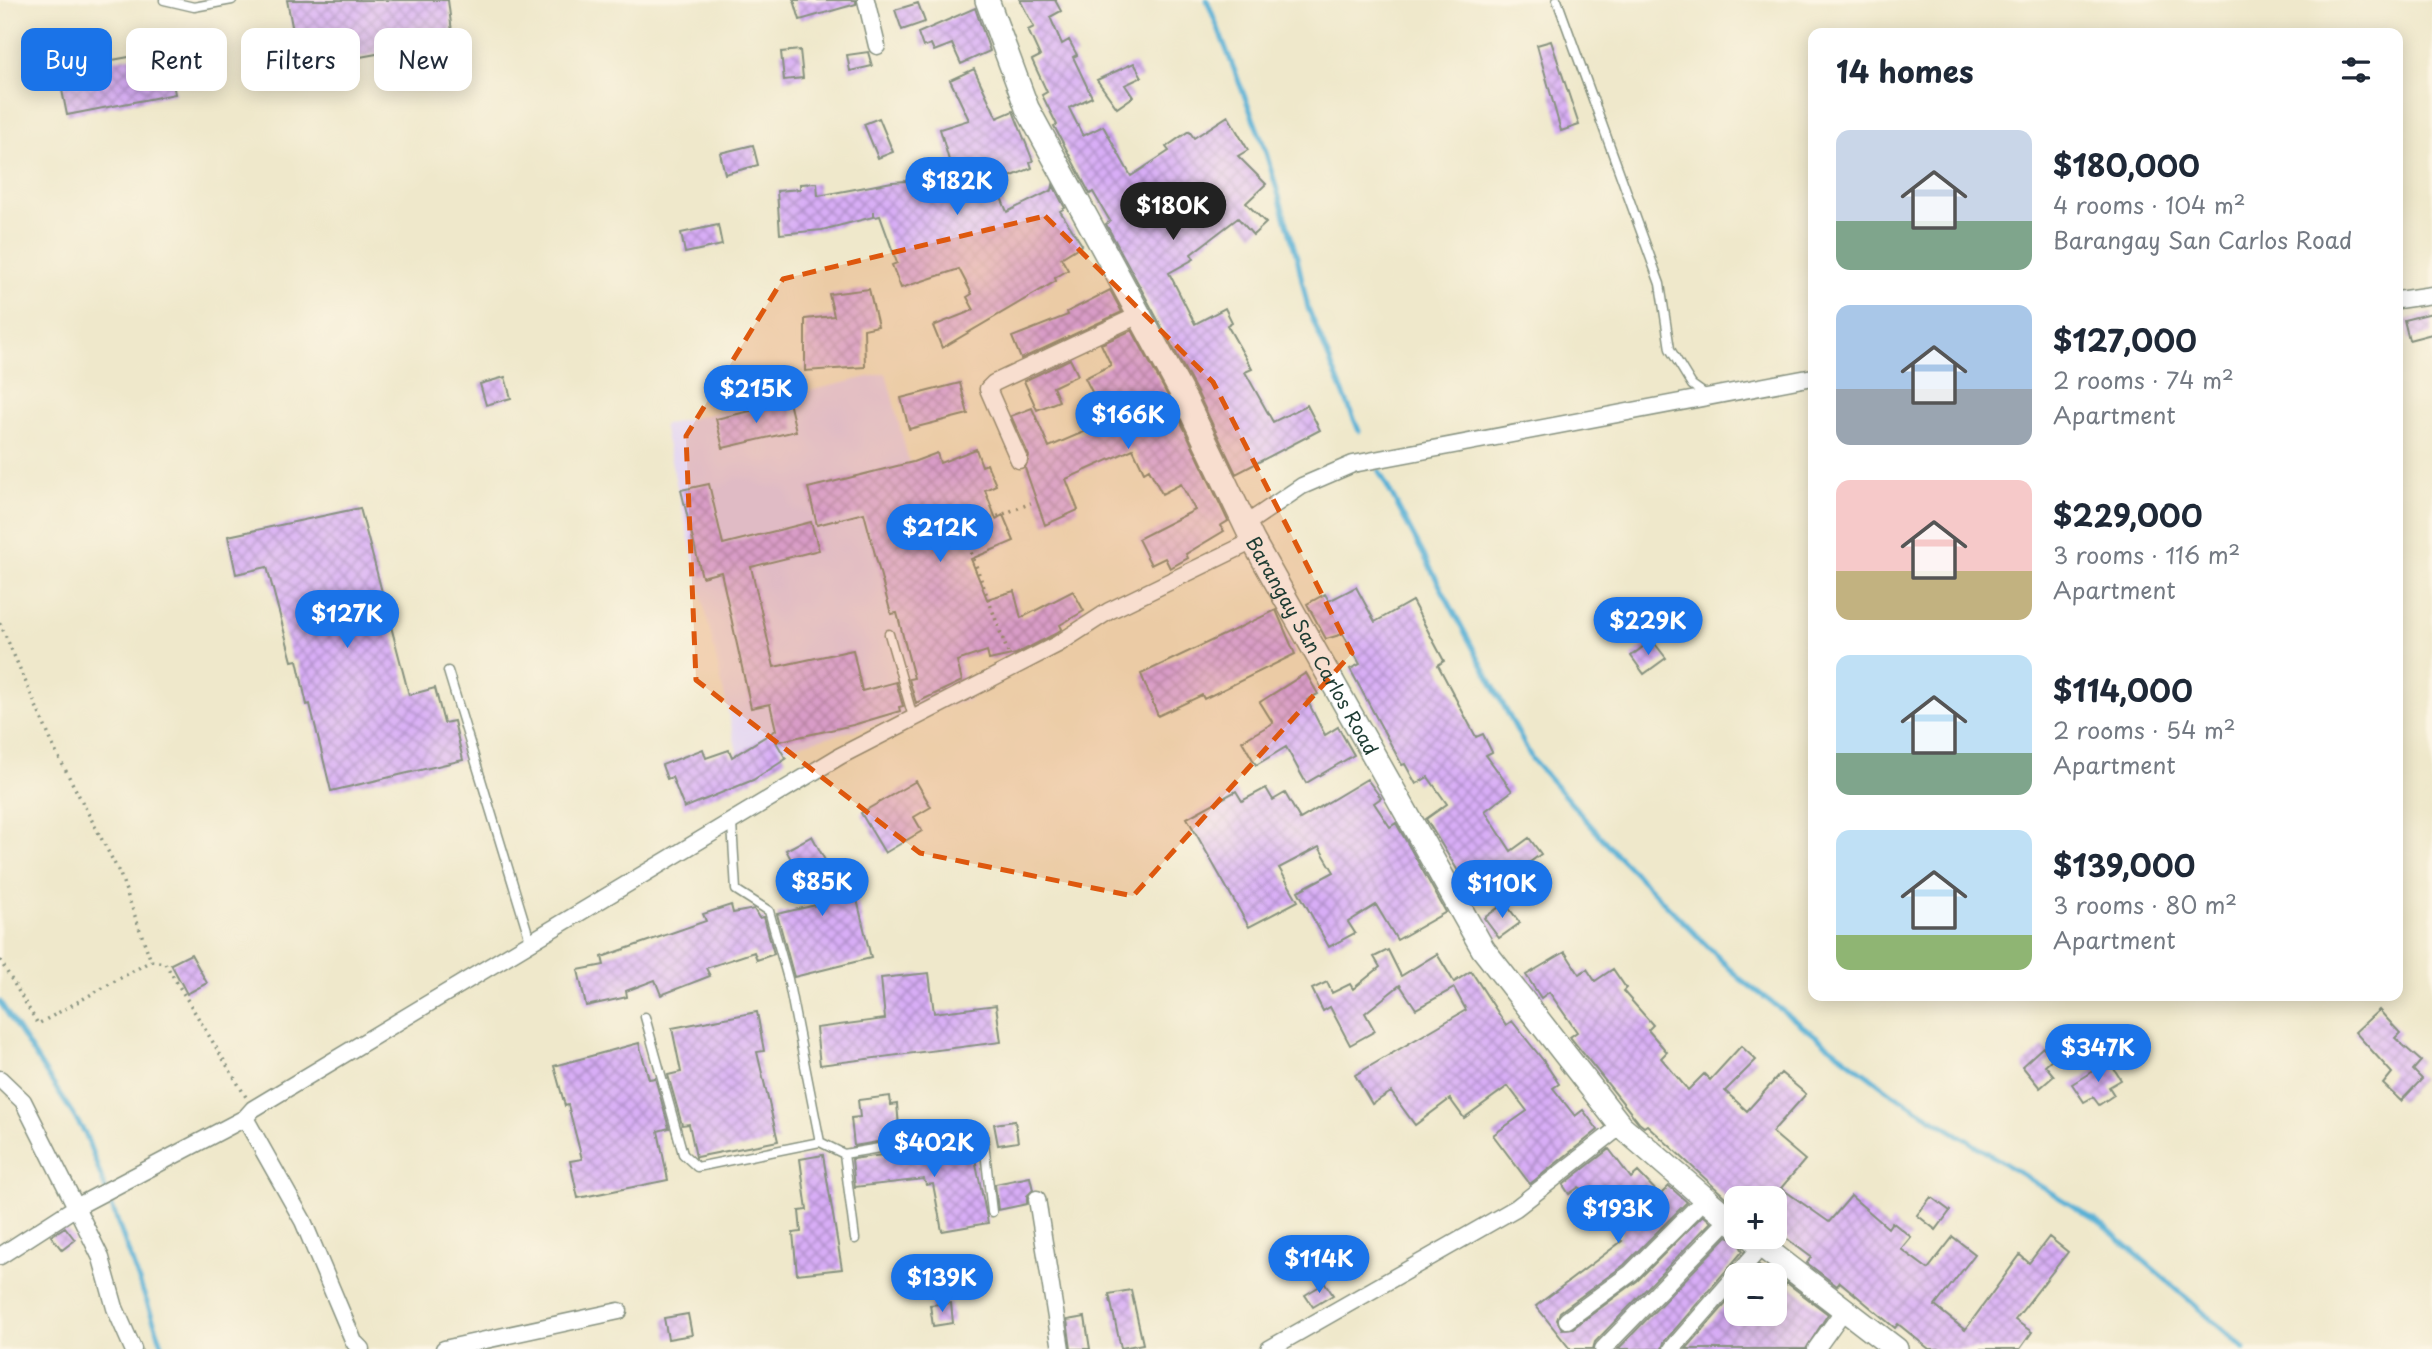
<!DOCTYPE html>
<meta charset="utf-8">
<style>
body{margin:0;font-family:"Playpen Sans",sans-serif;background:#f2f2f3;color:#1f2937;height:100vh;display:flex;flex-direction:column;font-size:26px;white-space:nowrap}
*{box-sizing:border-box;margin:0}
p{font-size:23px;color:#747a83}
.icon{flex:none;width:38px;height:38px;fill:none;stroke:currentColor;stroke-width:2;stroke-linecap:round;stroke-linejoin:round}
.map{position:relative;flex:1;overflow:hidden}
.sheet{position:absolute;left:1808px;top:28px;width:595px;height:973px;display:flex;flex-direction:column;background:#fff;border-radius:14px;box-shadow:0 4px 18px #0003}
.sheet>*{flex:none}
.banner{position:absolute;left:21px;top:28px;width:665px;height:63px;display:flex;gap:14px}
.controls{position:absolute;left:1724px;top:1186px;display:grid;gap:14px}
.controls a{display:grid;place-items:center;width:63px;height:63px;border-radius:14px;background:#fff;box-shadow:0 4px 18px #0003;font-size:35px}
.price{position:absolute;translate:-50% -60px;padding:0 16px;border-radius:24px;background:#1a73e8;color:#fff;font-size:23px;line-height:46px;filter:drop-shadow(0 2px 4px #0008)}
.price::after{content:'';position:absolute;left:50%;top:42px;width:21px;height:16px;margin-left:-10px;background:inherit;clip-path:polygon(0 0,100% 0,50% 100%)}
.price.active{background:#222;color:#fff}
ul{padding:0;list-style:none}
li{display:flex;align-items:center;gap:21px;height:175px;padding:0 28px}
li span{display:grid;place-items:center;flex:none;width:196px;height:140px;border-radius:14px;color:#555}
li>.icon{margin-inline-start:auto}
span .icon{width:84px;height:84px;fill:#fffc;stroke-width:1}
li b{font-size:30px}
h2{display:flex;justify-content:space-between;align-items:center;height:84px;padding:0 28px;font-size:30px}
.tag{padding:0 24px;border-radius:14px;background:#fff;box-shadow:0 4px 18px #0003;font-size:24px;line-height:63px}
.tag.active{background:#1a73e8;color:#fff}
.map>svg:first-child{display:block}
.built{fill:#e2d4f3}
.lines{fill:none;stroke-linecap:round;stroke-linejoin:round}
.stream{stroke:#59b1d6;stroke-width:5}
.building{fill:url(#building-cross-hatch)}
.lane-casing{stroke:#879280;stroke-width:11}
.street-casing{stroke:#879280;stroke-width:19}
.secondary-casing{stroke:#879280;stroke-width:26}
.path{stroke:#879280;stroke-width:3.5;stroke-dasharray:2 5;stroke-linecap:butt}
.lane{stroke:#fff;stroke-width:8}
.street{stroke:#fff;stroke-width:16}
.secondary{stroke:#fff;stroke-width:23}
.marked{fill:#de580e;fill-opacity:0.2;stroke:#de580e;stroke-width:5;stroke-dasharray:14 9;stroke-linejoin:round}
.labels{text-anchor:middle;stroke-width:6;stroke-linejoin:round;paint-order:stroke}
.street-label{font-size:19px;fill:#1f3d34;stroke:#fcf5e5}
</style>
<div class="map">
<svg width="2432" height="1349" viewBox="0 0 2432 1349">
<defs>
<pattern id="building-cross-hatch" width="8" height="8" patternUnits="userSpaceOnUse" patternTransform="scale(1.75)"><rect width="8" height="8" fill="#d8adf6"/><path d="M0 0l8 8M0 8l8-8" fill="none" stroke="#af8ec8"/></pattern>
</defs>
<rect width="100%" height="100%" fill="#fcf5e5"/>
<filter id="ink" filterUnits="userSpaceOnUse"><feTurbulence type="fractalNoise" baseFrequency=".0143" numOctaves="2"/><feDisplacementMap in="SourceGraphic" scale="14" xChannelSelector="R" yChannelSelector="G"/><feConvolveMatrix kernelMatrix="1 2 1 2 8 2 1 2 1" color-interpolation-filters="sRGB"/></filter>
<filter id="wash" filterUnits="userSpaceOnUse"><feTurbulence type="fractalNoise" baseFrequency=".00686" numOctaves="4" result="noise"/><feDisplacementMap in="SourceGraphic" scale="28" xChannelSelector="R" yChannelSelector="G"/><feGaussianBlur stdDeviation="1.57" result="paint"/><feColorMatrix in="noise" values="0 0 0 0 0 0 0 0 0 0 0 0 0 0 0 0 0 1.4 0 .05"/><feComposite in="paint" operator="in"/></filter>
<g filter="url(#wash)">
<rect width="100%" height="100%" fill="#efe8cb"/>
<path class="built" d="M886,373L970,700L739,760L663,425Z"/>
<g class="lines">
<path class="stream" d="M1207,0L1264,146L1297,257L1308,308L1359,431
M1379,471L1532,759L1617,855L1739,978L1893,1094L2103,1225L2245,1349
M0,1002L85,1133L164,1349"/>
</g>
<g id="blocks">
<path class="building" d="M287,0H448L453,40L300,68Z
M794,0H856V4L800,20Z
M1020,0H1055L1061,11L1050,17L1062,44L1069,40L1077,55L1073,57L1092,97L1069,108L1083,136L1103,126L1131,176L1169,151L1166,147L1189,131L1194,138L1228,116L1248,150L1238,156L1266,184L1246,203L1266,223L1253,235L1238,218L1191,254L1194,259L1169,273L1195,324L1225,308L1232,322L1227,325L1252,369L1245,372L1273,422L1307,405L1320,430L1236,474L1198,394L1106,224L1110,221L1093,192L1090,194L1054,126L1057,125L1042,95L1047,92L1032,60L1040,56L1028,30L1034,27Z
M918,3L925,22L902,30L895,10Z
M975,8L990,51L961,64L952,44L934,51L931,44L923,47L918,33Z
M1551,41L1579,125L1561,131L1537,45Z
M167,50L175,94L67,115L58,70Z
M800,50L803,78L784,80L781,52Z
M868,52L872,66L850,71L847,55Z
M1134,63L1142,77L1125,85L1133,97L1117,108L1097,80Z
M974,69L997,118L1013,111L1033,161L1030,162L1032,168L995,183L1007,212L1052,190L1053,185L1065,208L1060,211L1082,245L1061,258L1068,270L1055,278L1056,281L942,348L933,326L974,310L967,297L972,294L959,269L901,288L892,265L897,263L880,216L875,217L873,211V217L822,230L780,234L777,191L800,189V184L817,183L818,196L892,182L922,180L952,171L940,129L969,120L950,80Z
M879,118L893,152L878,158L864,124Z
M753,145L758,165L725,174L720,153Z
M718,225L722,245L685,253L681,233Z
M869,289L878,326L864,329L865,367L805,371V319L834,316L829,294Z
M1110,290L1122,312L1021,359L1012,337L1068,315L1067,312Z
M2432,313V334L2409,340L2404,320Z
M1132,330L1174,407L1228,521L1220,526L1224,531L1186,554L1188,558L1170,568L1165,558L1151,565L1138,539L1195,510L1181,484L1162,494L1149,469L1144,472L1133,449L1066,479L1078,510L1045,525L1025,468L1029,456L1011,416L1032,408L1049,447L1107,422L1085,378L1111,365L1101,344Z
M1070,359L1078,375L1053,387L1059,401L1037,410L1024,381Z
M505,377L511,398L486,405L480,384Z
M960,383L968,414L909,429L901,398Z
M789,402L796,431L723,448L716,419Z
M976,449L982,466L987,464L996,485L985,490L996,519L1003,515L1014,541L971,559L987,599L1014,591L1021,618L1073,591L1084,611L1060,625L1062,629L1053,635L1016,654L989,660L987,651L957,661L962,681L916,703L909,679L914,678L897,613L891,614L864,513L817,525L808,488L913,462L937,453L940,463Z
M709,484L723,544L811,522L819,550L751,567L774,667L853,650L862,691L896,682L903,706L899,707L900,711L853,725L776,742L786,759L753,780L684,808L672,777L667,779L662,765L703,749L706,758L729,750L732,757L776,730L770,704L751,708L721,572L702,577L681,490Z
M360,508L409,695L435,688L444,723L454,721L463,760L331,791L310,704L307,705L297,660L292,661L267,567L236,574L228,536Z
M1356,587L1375,622L1412,601L1444,661L1438,665L1476,737L1483,734L1492,752L1486,755L1512,791L1485,811L1511,851L1529,838L1541,854L1522,868L1530,879L1512,893L1495,871L1471,889L1458,871L1426,819L1447,804L1428,777L1416,784L1405,764L1402,765L1350,669L1360,664L1343,634L1326,639L1307,604L1325,594L1329,601Z
M1276,610L1295,654L1204,699L1202,695L1158,716L1141,674Z
M1652,640L1666,658L1644,674L1631,656Z
M1306,673L1318,694L1307,700L1325,735L1338,727L1354,755L1306,783L1286,747L1256,765L1242,741L1273,723L1260,702Z
M1367,779L1381,798L1374,803L1390,827L1396,823L1446,912L1397,940L1376,905L1348,922L1355,933L1329,947L1298,891L1334,872L1319,847L1279,868L1298,901L1249,927L1187,818L1236,791L1242,801L1266,788L1273,800L1285,793L1300,819Z
M916,781L931,807L914,817L922,831L885,853L861,813Z
M812,836L843,894L855,891L871,958L794,977L777,914L816,905L786,850Z
M1505,903L1520,923L1499,938L1484,918Z
M731,905L733,913L754,909L759,918L764,917L774,954L757,960L754,952L706,968L710,976L661,995L655,980L626,991L627,997L586,1006L578,970L604,965L602,957L706,921L703,914Z
M1388,950L1401,976L1437,954L1454,982L1471,971L1506,1025L1512,1021L1543,1060L1559,1084L1553,1088L1575,1116L1583,1110L1598,1130L1530,1184L1493,1135L1527,1111L1508,1086L1464,1118L1450,1099L1415,1125L1391,1092L1372,1104L1355,1075L1466,1010L1454,988L1416,1009L1400,985L1365,1013L1375,1031L1350,1045L1330,1007L1323,1011L1312,989L1327,982L1332,993L1350,984L1353,989L1380,967L1374,957Z
M1565,952L1579,974L1587,969L1595,981L1613,969L1626,988L1623,991L1653,1025L1648,1030L1667,1052L1661,1058L1688,1090L1704,1074L1710,1080L1741,1046L1756,1060L1725,1091L1747,1111L1781,1073L1806,1094L1772,1132L1805,1160L1781,1188L1829,1222L1851,1196L1888,1228L1892,1222L1911,1237L1901,1249L1928,1269L1953,1237L1975,1254L1935,1306L1965,1330L2020,1255L2029,1263L2049,1237L2068,1252L2015,1320L2032,1332L2020,1349H1929L1898,1324L1895,1328L1840,1282L1837,1286L1807,1263L1811,1257L1783,1236L1779,1241L1774,1238V1199H1736V1207L1647,1125L1644,1127L1639,1123L1570,1037L1577,1032L1549,992L1541,998L1526,975Z
M191,954L207,983L187,994L171,964Z
M929,973L934,1013L996,1005L1001,1042L820,1065L816,1028L885,1019L881,978Z
M2379,1010L2400,1033L2395,1038L2421,1061L2413,1070L2422,1079L2401,1101L2383,1084L2392,1073L2355,1032Z
M757,1012L764,1051L757,1052L778,1141L696,1157L689,1124L682,1125L668,1075L681,1072L672,1028Z
M639,1043L649,1079L655,1078L669,1128L658,1131L668,1180L578,1198L570,1161L582,1159L568,1105L565,1106L554,1066Z
M2043,1047L2053,1058L2045,1065L2054,1076L2040,1088L2022,1066Z
M2109,1061L2121,1080L2109,1087L2114,1095L2099,1105L2093,1097L2084,1102L2072,1084Z
M890,1096L891,1105L897,1104L900,1138L854,1146L851,1118L860,1117L858,1100Z
M1015,1121L1018,1142L998,1145L994,1124Z
M971,1139L988,1223L942,1231L933,1184L926,1185L924,1179L855,1187L852,1159L936,1148L935,1145Z
M1609,1149L1631,1178L1638,1172L1660,1195L1669,1186L1687,1202L1624,1265L1560,1312L1557,1320L1562,1329L1573,1328L1637,1281L1703,1215L1711,1222L1595,1342L1593,1349H1570L1536,1306L1622,1241L1618,1238L1623,1233L1589,1195L1587,1197L1579,1187L1569,1194L1563,1185Z
M823,1155L842,1269L797,1274L793,1233L801,1232L799,1211L807,1210L800,1159Z
M1030,1177L1033,1190L1027,1196V1204L998,1210L995,1184Z
M1931,1197L1950,1211L1936,1230L1917,1215Z
M65,1227L75,1240L62,1250L51,1236Z
M1727,1236L1736,1239L1743,1251L1664,1342L1662,1349H1618Z
M1759,1265L1772,1276H1750Z
M1774,1278L1784,1287L1787,1283L1828,1314L1806,1349H1686L1736,1292V1314H1774Z
M1325,1283L1333,1295L1313,1307L1305,1295Z
M1131,1290L1143,1344L1121,1348L1109,1294Z
M951,1303L953,1323L933,1326L930,1305Z
M688,1314L692,1335L668,1339L664,1318Z
M1085,1317L1090,1349H1071L1067,1320Z"/>
</g>
</g>
<g filter="url(#ink)">
<use href="#blocks" fill-opacity="0" stroke="#879280" stroke-width="2"/>
<g class="lines">
<g class="lane-casing">
<path id="lane" d="M164,0L194,7L232,0
M1557,0L1660,284L1670,349L1692,385L1706,395
M889,634L913,717
M448,671L530,940
M732,824L736,890L769,911L788,979L820,1142L844,1154L855,1239
M645,1017L683,1154L697,1167L820,1142
M844,1154L980,1131L983,1134L992,1212"/>
</g>
<g class="street-casing">
<path id="street" d="M866,0L877,46
M2398,300L2432,295
M1019,460L988,389L994,383L1139,315
M1246,524L1302,486L1353,464L1813,377
M0,1079L23,1101L76,1207L101,1258L115,1308L133,1349
M245,1118L303,1221L354,1342L361,1349
M1037,1199L1061,1349
M0,1256L76,1207L245,1118L253,1109L840,756L1058,644L1109,611L1253,541
M1567,1320L1631,1273L1706,1198
M444,1349L619,1311
M1269,1349L1516,1208L1621,1126
M1603,1349L1729,1219
M1672,1349L1761,1247
M1816,1349L1844,1310"/>
</g>
<g class="secondary-casing">
<g id="secondary">
<path id="s1" d="M987,0L1027,108L1186,401L1253,541L1483,949L1621,1126L1736,1225"/>
<path d="M1750,1237L1896,1349"/>
</g>
</g>
<path class="path" d="M0,623L56,752L120,874L151,961L165,963L246,1097
M1008,653L963,530L1031,503
M0,960L38,1024L151,961"/>
<use href="#lane" class="lane"/>
<use href="#street" class="street"/>
<use href="#secondary" class="secondary"/>
</g>
</g>
<path class="marked" d="M1045,216L1213,382L1352,653L1133,896L920,853L696,680L686,436L783,279Z"/>
<g class="labels">
<g class="street-label">
<text dy="7" stroke="none"><textPath href="#s1" startOffset="724">Barangay San Carlos Road</textPath></text>
</g>
</g>
</svg>
<div class="controls">
<a>+</a>
<a>−</a>
</div>
<b class="price" style="left:957px;top:217px">$182K</b>
<b class="price active" style="left:1173px;top:242px">$180K</b>
<b class="price" style="left:756px;top:425px">$215K</b>
<b class="price" style="left:1128px;top:451px">$166K</b>
<b class="price" style="left:940px;top:564px">$212K</b>
<b class="price" style="left:347px;top:650px">$127K</b>
<b class="price" style="left:1648px;top:657px">$229K</b>
<b class="price" style="left:822px;top:918px">$85K</b>
<b class="price" style="left:1502px;top:920px">$110K</b>
<b class="price" style="left:2098px;top:1084px">$347K</b>
<b class="price" style="left:934px;top:1179px">$402K</b>
<b class="price" style="left:1618px;top:1245px">$193K</b>
<b class="price" style="left:1319px;top:1295px">$114K</b>
<b class="price" style="left:942px;top:1314px">$139K</b>
<div class="banner">
<a class="tag active">Buy</a>
<a class="tag">Rent</a>
<a class="tag">Filters</a>
<a class="tag">New</a>
</div>
<section class="sheet">
<h2>14 homes<svg class="icon" aria-label="filters" viewBox="0 0 24 24"><path d="M4 7h16M4 17h16"/><circle cx="9" cy="7" r="2"/><circle cx="15" cy="17" r="2"/></svg></h2>
<ul>
<li><span style="background:linear-gradient(#c9d6e8 65%,#7fa58c 0)"><svg class="icon" aria-label="home" viewBox="0 0 24 24"><path d="M3 11l9-7 9 7M6 9v11h12V9"/></svg></span><div><b>$180,000</b><p>4 rooms · 104 m²</p><p>Barangay San Carlos Road</p></div></li>
<li><span style="background:linear-gradient(#a9c7e8 60%,#9aa5b1 0)"><svg class="icon" aria-label="home" viewBox="0 0 24 24"><path d="M3 11l9-7 9 7M6 9v11h12V9"/></svg></span><div><b>$127,000</b><p>2 rooms · 74 m²</p><p>Apartment</p></div></li>
<li><span style="background:linear-gradient(#f6c9c9 65%,#c2b280 0)"><svg class="icon" aria-label="home" viewBox="0 0 24 24"><path d="M3 11l9-7 9 7M6 9v11h12V9"/></svg></span><div><b>$229,000</b><p>3 rooms · 116 m²</p><p>Apartment</p></div></li>
<li><span style="background:linear-gradient(#bfe0f5 70%,#7fa58c 0)"><svg class="icon" aria-label="home" viewBox="0 0 24 24"><path d="M3 11l9-7 9 7M6 9v11h12V9"/></svg></span><div><b>$114,000</b><p>2 rooms · 54 m²</p><p>Apartment</p></div></li>
<li><span style="background:linear-gradient(#bfe0f5 75%,#8fb573 0)"><svg class="icon" aria-label="home" viewBox="0 0 24 24"><path d="M3 11l9-7 9 7M6 9v11h12V9"/></svg></span><div><b>$139,000</b><p>3 rooms · 80 m²</p><p>Apartment</p></div></li>
</ul>
</section>
</div>
